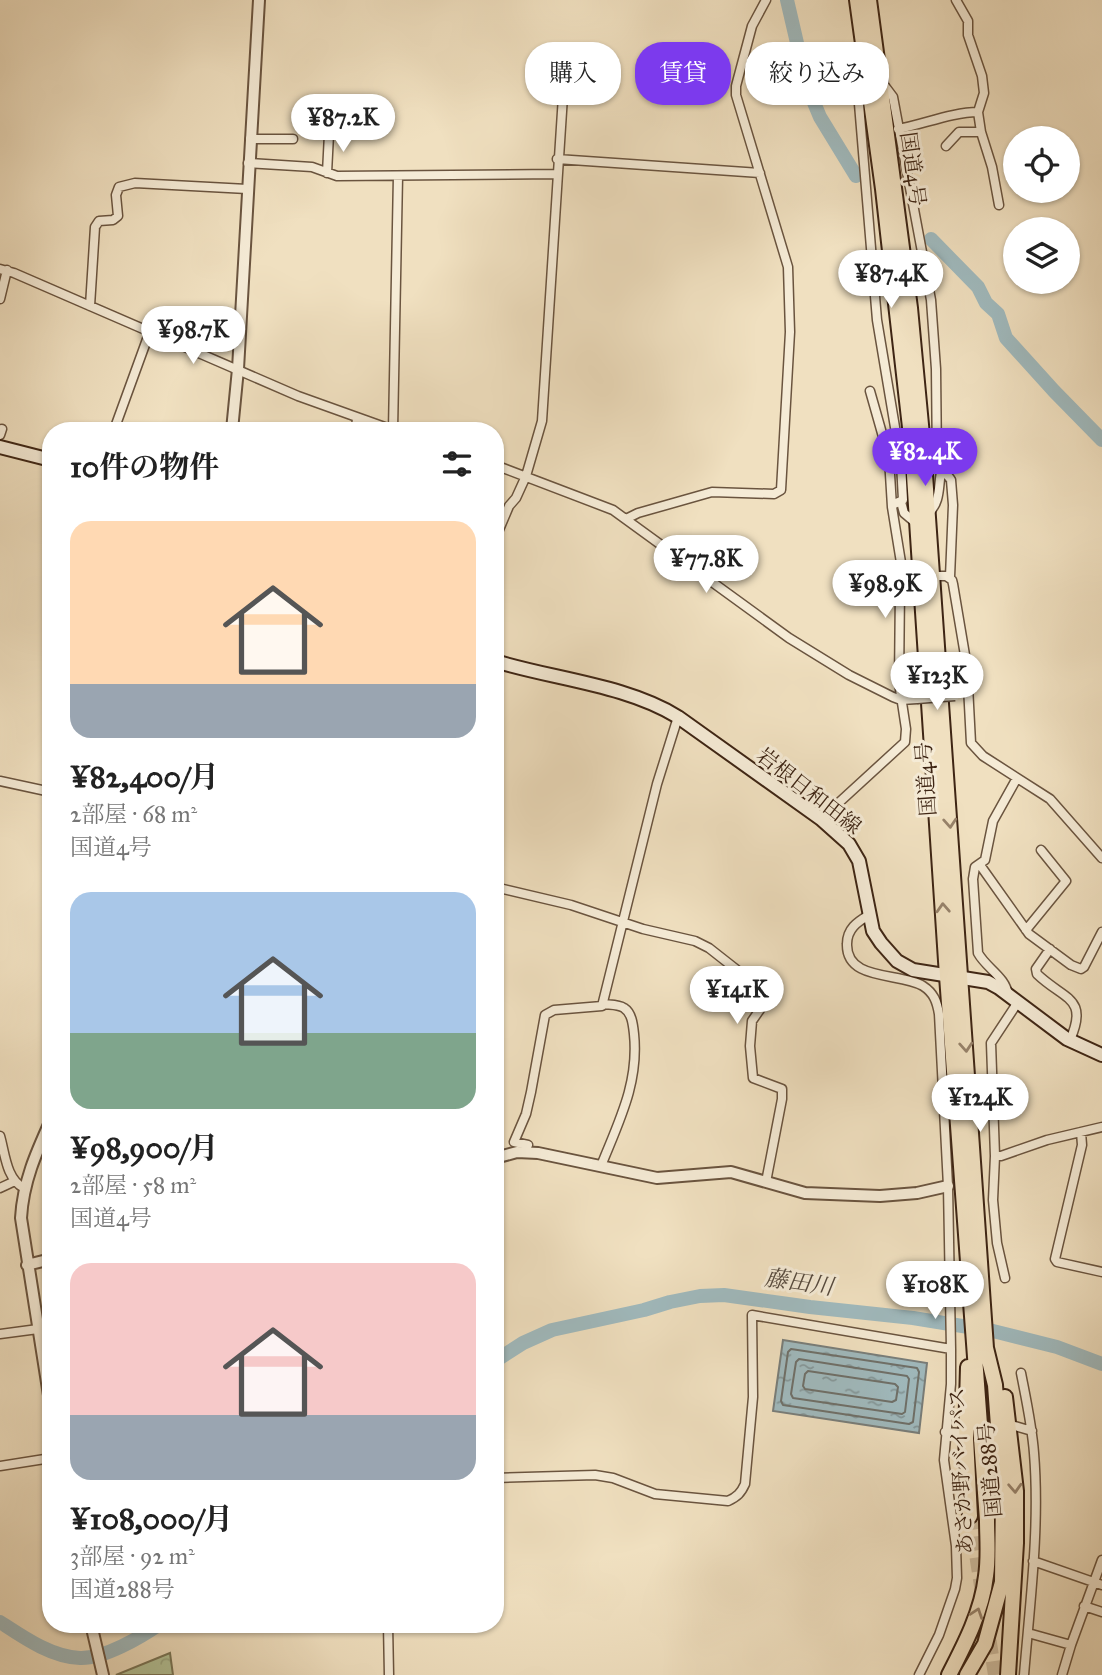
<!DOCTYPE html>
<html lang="ja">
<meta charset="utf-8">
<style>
body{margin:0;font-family:"IM FELL Great Primer","Noto Serif JP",serif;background:#f6f6f6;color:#222;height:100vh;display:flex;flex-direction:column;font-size:26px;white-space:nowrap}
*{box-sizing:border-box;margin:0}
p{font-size:23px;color:#767676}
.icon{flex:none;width:38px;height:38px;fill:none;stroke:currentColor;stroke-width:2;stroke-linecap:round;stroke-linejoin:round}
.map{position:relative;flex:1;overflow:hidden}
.details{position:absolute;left:42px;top:422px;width:462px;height:1211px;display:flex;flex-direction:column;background:#fff;border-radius:28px;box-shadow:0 2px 5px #0004}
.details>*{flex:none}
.top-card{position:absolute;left:525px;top:42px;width:471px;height:63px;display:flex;gap:14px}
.buttons{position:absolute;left:1003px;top:126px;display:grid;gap:14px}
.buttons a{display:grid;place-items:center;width:77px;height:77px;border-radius:50%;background:#fff;box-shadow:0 2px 5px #0004;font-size:35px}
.price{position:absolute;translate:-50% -60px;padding:0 16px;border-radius:24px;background:#fff;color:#222;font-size:23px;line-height:46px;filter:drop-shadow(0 2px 4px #0008)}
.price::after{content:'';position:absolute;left:50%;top:42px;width:21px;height:16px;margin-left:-10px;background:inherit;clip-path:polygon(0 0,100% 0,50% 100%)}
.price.on{background:#7c3aed;color:#fff}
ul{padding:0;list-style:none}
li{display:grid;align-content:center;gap:14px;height:371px;padding:0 28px}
li span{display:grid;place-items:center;height:217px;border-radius:21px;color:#555}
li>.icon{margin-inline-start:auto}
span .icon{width:126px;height:126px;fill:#fffc;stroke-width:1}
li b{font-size:30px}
h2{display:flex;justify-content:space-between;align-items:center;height:84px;padding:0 28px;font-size:30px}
.tag{padding:0 24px;border-radius:28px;background:#fff;box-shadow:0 2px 5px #0004;font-size:24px;line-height:63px}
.tag.on{background:#7c3aed;color:#fff}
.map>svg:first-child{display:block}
.forest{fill:url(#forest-crowns);stroke:#787456;stroke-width:2}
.water{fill:url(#water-ripples);stroke:#797e7a;stroke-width:2}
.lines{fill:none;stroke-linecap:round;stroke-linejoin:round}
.shore{stroke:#6f7069;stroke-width:2}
.river{stroke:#a0babe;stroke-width:14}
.trunk-tunnel{stroke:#ccbb9e;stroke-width:14;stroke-dasharray:14 7;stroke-linecap:butt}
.minor-casing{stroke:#6a543f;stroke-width:11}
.tertiary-casing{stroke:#6a543f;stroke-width:14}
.secondary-casing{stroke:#3e2514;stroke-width:16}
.trunk-casing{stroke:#3e2514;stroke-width:18}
.minor{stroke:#f5ebd6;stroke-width:8}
.tertiary{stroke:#f5ebd6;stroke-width:10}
.secondary{stroke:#f5ebd6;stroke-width:12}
.trunk{stroke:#f0e0c0;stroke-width:14}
.minor-bridge-casing{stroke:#6a543f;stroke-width:11;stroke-linecap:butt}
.minor-bridge{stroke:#f5ebd6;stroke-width:8}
.oneway{stroke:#97826a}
.labels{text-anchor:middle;stroke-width:6;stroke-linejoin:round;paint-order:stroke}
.street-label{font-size:21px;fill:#3e2514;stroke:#f5ebd6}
.water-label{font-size:23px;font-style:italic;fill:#564a3e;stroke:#f5ebd6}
</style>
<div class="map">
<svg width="1102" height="1675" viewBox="0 0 1102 1675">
<defs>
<pattern id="forest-crowns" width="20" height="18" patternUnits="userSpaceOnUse" patternTransform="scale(1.75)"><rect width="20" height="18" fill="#b3c398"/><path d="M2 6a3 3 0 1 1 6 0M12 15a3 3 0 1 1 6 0" fill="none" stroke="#9ba782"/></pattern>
<pattern id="water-ripples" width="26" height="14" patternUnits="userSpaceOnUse" patternTransform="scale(1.75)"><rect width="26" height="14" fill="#a0babe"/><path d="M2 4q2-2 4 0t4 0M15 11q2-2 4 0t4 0" fill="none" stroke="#849799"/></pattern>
</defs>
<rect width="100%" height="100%" fill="#f0e0c0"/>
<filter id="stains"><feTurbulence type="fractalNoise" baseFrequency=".00286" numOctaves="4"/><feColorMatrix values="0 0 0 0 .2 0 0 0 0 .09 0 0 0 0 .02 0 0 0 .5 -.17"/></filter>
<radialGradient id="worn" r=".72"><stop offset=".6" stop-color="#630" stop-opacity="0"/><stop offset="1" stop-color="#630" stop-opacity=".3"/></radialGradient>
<path class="forest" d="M170,1653L173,1675H116Z"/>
<path class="water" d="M783,1340L927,1363L919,1433L773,1411Z"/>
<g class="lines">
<path class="shore" d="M791,1349L917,1368L919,1372L913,1422L909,1424L783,1405L781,1401L788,1352Z
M799,1359L907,1376L909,1379L905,1412L902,1414L793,1398L791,1394L796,1362Z
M808,1371L895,1384L898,1387L896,1400L892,1402L805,1389L803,1386L805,1374Z"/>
<path class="river" d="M787,0L807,86L820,117L856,176
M931,239L978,287L986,303L998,314L1006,338L1054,391L1102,440
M495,1361L523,1343L552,1330L644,1310L670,1302L700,1296L724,1295L810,1307L913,1318L993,1331L1057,1347L1102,1364
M0,1622C23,1637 51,1657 80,1658C104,1659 141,1637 160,1624"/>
<path class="trunk-tunnel" d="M970,1516L995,1675"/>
<g class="minor-casing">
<path id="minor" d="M956,0L968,21V35L982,76L984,93L978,112L981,132L992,167L999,205
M881,81L893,97L931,300L936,369L937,463C938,472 947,472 951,480L953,505L950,577
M868,83L861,94L859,104L877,320L901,463L903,500L892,505
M898,129C924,124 953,112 978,112
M250,139H293
M946,146L959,132H981
M557,159L760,173
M248,163L312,167L337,176L557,174
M327,173L329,134
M0,269L14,273L298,396L393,430
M0,299L7,270
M90,306L95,227L99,221L113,220L118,216L116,195L119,187L135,183L247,189
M870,391L889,458L892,507L904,581
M114,430L150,331
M356,430L357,418
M393,430L398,176
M0,435L2,429
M495,465L613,510L789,638L849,675L893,697L901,700L917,699
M901,502L904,513L917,524
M928,514C941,501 938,488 941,472
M626,519L638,513L712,492L774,494L781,490L790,332L788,267L736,95V86L752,26L766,0
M933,576H946L952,580L953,584L967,667L971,743L983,756L1050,799L1102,858
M495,588L498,532L509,506L516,498L526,476L542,421L565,65
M0,781L51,792
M821,819L905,742L906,729L899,683L900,587L901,583L908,578L921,577
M980,865L1029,934L1071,965L1081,969L1084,967L1102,932
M495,887L571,905L643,929L695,941L709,948L737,970L738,980L761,1008L752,1021L750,1046L753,1078L782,1089V1099L766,1182
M869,915C857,922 847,929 847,944C846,982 901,972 923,986C934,993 937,1002 939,1014L948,1186L951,1349V1384L944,1460L956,1546L957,1578L955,1589L939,1635L919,1675
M1026,930L1066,881L1041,850
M1050,949L1036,969L1037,974C1064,1000 1089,997 1070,1040
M1008,995C1006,977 986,968 978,953L973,879L975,867L985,860L993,821L1017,778
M1081,1132L1082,1145L1055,1259L1057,1262L1102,1272
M0,1136C5,1153 6,1179 24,1188
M525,1152L528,1145L514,1142L526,1114L531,1092L545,1015L554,1010L602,1006L657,784L678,717
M995,1156H1001L1047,1140L1102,1127
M601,1166C619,1121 639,1083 634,1034C633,1025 632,1013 624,1008C618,1004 609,1005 603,1004
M0,1188L15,1181
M1005,1278L997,1243L993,1200L995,1156L991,1043L1018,1002
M0,1334L38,1329
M1021,1373C1026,1399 1032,1426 1034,1453C1040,1527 1030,1602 1024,1675
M1015,1426L1032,1431
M945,1432L962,1433
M0,1466L51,1458
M495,1478L595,1475L613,1478L655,1494L728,1501C737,1497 741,1493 745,1484L753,1397L752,1315L951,1349
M1033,1561L1102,1585
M1084,1606L1102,1612
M388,1624L389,1675
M1028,1633L1071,1645
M1062,1675L1071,1645L1102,1560"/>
</g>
<g class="tertiary-casing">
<path id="tertiary" d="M232,430L238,369L259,0
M51,1120C36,1153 23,1182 21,1218L51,1408
M495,1158L517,1152L538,1153L657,1178L731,1172L805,1193L880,1196L917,1193L948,1186
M27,1265L51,1259
M91,1624L103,1675"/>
</g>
<g class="secondary-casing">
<path id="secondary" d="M0,447L51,460
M495,661C553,679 627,685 678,717L821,819L849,844L859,861L873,931L881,943L897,961L913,970L988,982L999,988L1067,1039L1102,1055"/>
</g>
<g class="trunk-casing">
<path id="trunk" d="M857,0L883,189L912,445L947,976L987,1520C987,1538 989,1557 986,1576C982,1611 965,1644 949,1675
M869,0L910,308L923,446L986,1348L995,1385L1003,1494L1002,1582L985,1644L967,1675
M968,1367L966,1438L970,1516
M1005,1397L1016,1491V1543L1008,1675"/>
</g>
<use href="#minor" class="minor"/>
<use href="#tertiary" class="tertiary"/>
<use href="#secondary" class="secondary"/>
<use href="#trunk" class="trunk"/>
<g class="minor-bridge-casing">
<path id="minor-bridge" d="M917,699L955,696"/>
</g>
<use href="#minor-bridge" class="minor-bridge"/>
</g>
<defs><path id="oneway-chevron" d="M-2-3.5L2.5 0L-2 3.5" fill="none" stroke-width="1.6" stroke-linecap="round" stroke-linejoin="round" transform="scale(1.75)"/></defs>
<g class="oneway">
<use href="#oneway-chevron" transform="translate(950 823) rotate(86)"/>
<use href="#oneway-chevron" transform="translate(943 908) rotate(-93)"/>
<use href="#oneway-chevron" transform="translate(966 1047) rotate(86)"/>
<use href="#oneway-chevron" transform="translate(1015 1488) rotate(87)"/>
<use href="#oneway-chevron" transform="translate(977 1613) rotate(-71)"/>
</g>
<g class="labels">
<g class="street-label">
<text transform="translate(913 169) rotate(82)" y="7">国道4号</text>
<text transform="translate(926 779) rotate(-94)" y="7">国道4号</text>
<text transform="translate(809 791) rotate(38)" y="7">岩根日和田線</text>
<text transform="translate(990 1470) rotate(-95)" y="7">国道288号</text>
<text transform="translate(961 1471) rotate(-93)" y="7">あさか野バイパス</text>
</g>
<g class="water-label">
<text transform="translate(799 1282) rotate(8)" y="8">藤田川</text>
</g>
</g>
<rect width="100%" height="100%" filter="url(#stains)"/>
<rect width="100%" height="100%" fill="url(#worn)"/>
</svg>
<div class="buttons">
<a><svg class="icon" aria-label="locate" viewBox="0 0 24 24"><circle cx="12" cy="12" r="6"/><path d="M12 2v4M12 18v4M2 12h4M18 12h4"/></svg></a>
<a><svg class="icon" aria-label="layers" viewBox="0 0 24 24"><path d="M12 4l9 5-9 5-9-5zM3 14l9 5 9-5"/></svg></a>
</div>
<b class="price" style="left:343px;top:154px">¥87.2K</b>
<b class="price" style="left:891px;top:310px">¥87.4K</b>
<b class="price" style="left:193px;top:366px">¥98.7K</b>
<b class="price on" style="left:925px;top:488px">¥82.4K</b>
<b class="price" style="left:706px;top:595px">¥77.8K</b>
<b class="price" style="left:885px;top:620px">¥98.9K</b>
<b class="price" style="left:937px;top:712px">¥123K</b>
<b class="price" style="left:737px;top:1026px">¥141K</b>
<b class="price" style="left:980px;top:1134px">¥124K</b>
<b class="price" style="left:935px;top:1321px">¥108K</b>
<div class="top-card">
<a class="tag">購入</a>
<a class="tag on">賃貸</a>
<a class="tag">絞り込み</a>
</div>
<section class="details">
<h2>10件の物件<svg class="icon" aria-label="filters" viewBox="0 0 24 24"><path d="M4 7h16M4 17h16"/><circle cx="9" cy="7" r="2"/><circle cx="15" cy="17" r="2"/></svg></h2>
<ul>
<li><span style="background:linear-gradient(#ffd9b3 75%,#9aa5b1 0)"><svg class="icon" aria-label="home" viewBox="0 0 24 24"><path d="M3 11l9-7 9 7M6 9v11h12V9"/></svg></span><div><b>¥82,400/月</b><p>2部屋 · 68 m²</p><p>国道4号</p></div></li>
<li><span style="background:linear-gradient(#a9c7e8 65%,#7fa58c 0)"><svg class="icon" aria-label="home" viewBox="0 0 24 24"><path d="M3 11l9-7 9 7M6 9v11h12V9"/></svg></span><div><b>¥98,900/月</b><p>2部屋 · 58 m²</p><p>国道4号</p></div></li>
<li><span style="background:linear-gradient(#f6c9c9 70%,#9aa5b1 0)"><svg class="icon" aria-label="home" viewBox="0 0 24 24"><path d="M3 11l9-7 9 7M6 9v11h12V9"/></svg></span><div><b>¥108,000/月</b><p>3部屋 · 92 m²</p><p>国道288号</p></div></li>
</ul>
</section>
</div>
